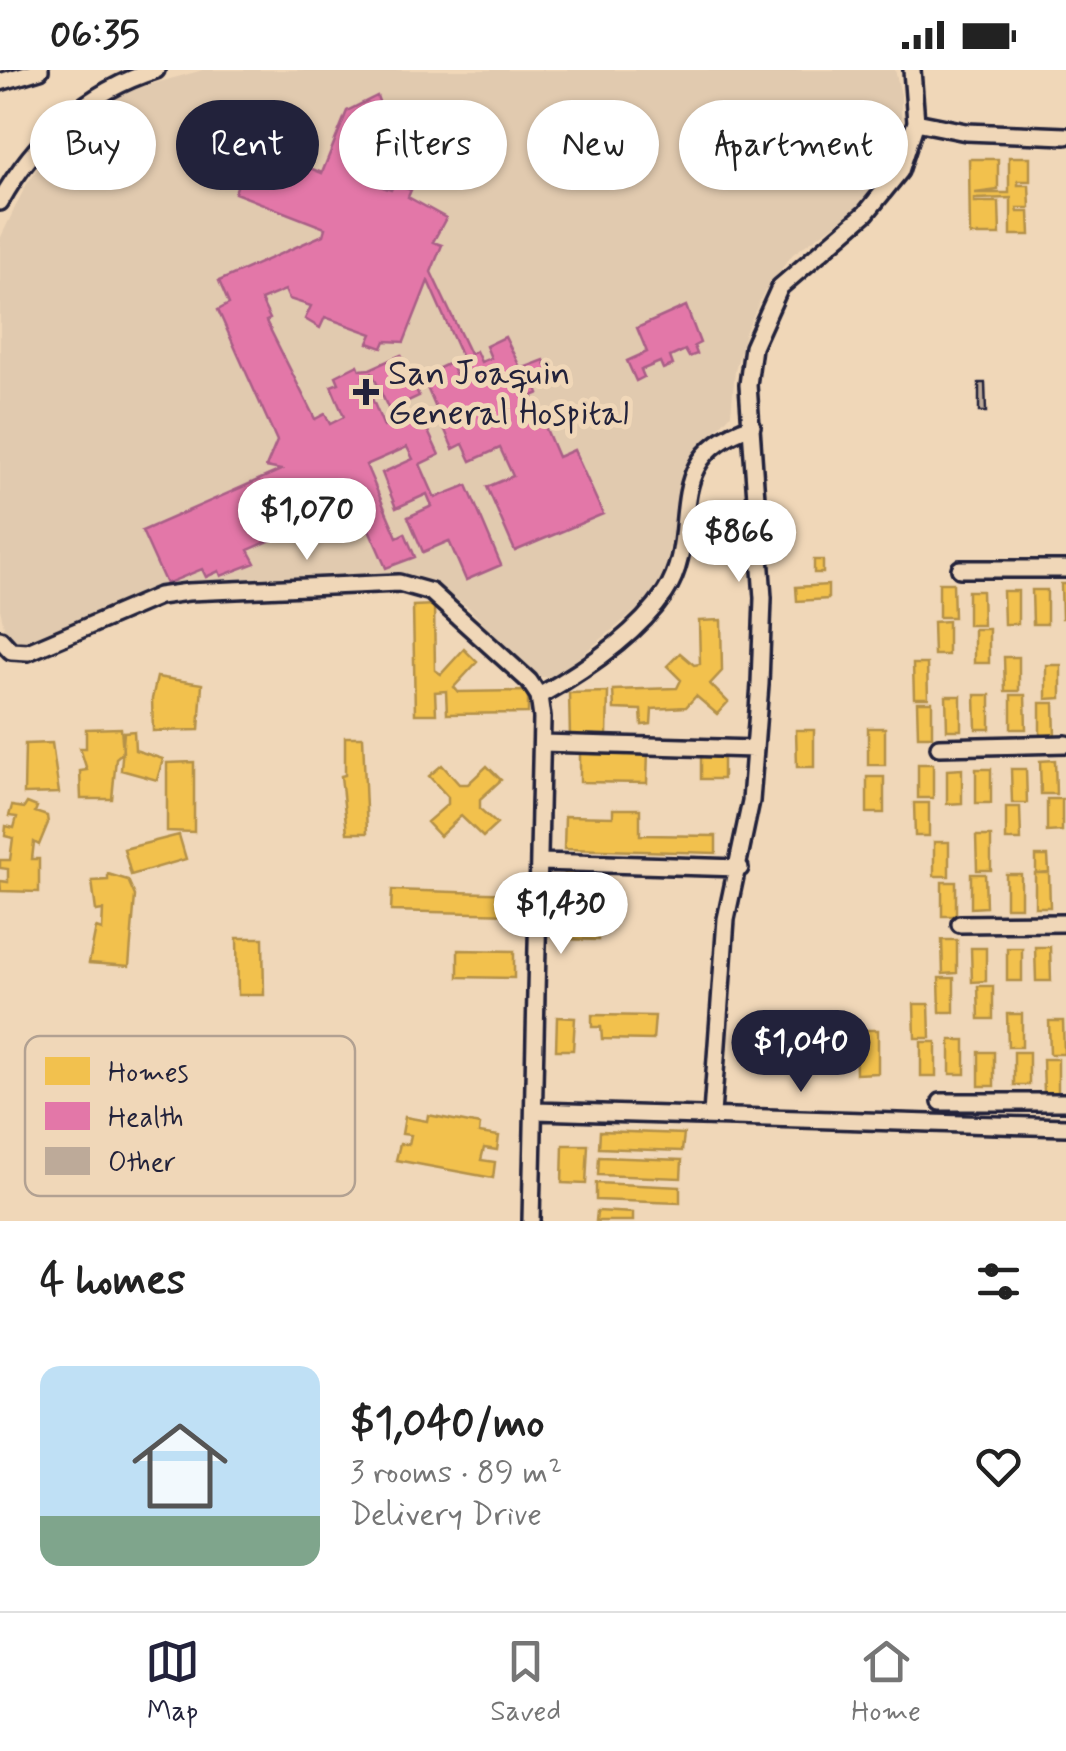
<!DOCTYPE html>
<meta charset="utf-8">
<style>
body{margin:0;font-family:Mynerve,sans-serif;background:#f6f6f6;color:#222;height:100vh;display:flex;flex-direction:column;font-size:38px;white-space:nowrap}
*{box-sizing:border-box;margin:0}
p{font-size:32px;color:#767676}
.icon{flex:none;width:55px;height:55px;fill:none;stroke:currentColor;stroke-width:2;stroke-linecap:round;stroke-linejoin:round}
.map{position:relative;height:1151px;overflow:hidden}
.sheet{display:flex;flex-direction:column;background:#fff;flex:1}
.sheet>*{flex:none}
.hud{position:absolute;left:30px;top:30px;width:1008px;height:90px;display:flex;gap:20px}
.price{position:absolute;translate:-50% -85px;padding:0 22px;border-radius:35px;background:#fff;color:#222;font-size:32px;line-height:65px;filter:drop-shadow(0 2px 5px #0008)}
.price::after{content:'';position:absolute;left:50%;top:60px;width:30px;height:22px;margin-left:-15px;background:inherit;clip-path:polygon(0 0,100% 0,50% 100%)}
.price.selected{background:#22223b;color:#fff}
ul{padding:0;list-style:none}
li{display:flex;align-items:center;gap:30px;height:250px;padding:0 40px}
li span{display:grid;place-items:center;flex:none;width:280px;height:200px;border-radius:20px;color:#555}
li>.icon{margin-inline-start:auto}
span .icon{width:120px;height:120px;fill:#fffc;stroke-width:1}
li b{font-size:42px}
h2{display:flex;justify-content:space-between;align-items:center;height:120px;padding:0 40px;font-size:42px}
.chip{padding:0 35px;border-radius:45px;background:#fff;box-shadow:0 2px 8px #0004;font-size:35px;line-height:90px}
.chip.selected{background:#22223b;color:#fff}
.status{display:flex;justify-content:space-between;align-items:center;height:70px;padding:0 50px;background:#fff;direction:ltr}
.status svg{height:28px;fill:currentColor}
.dock{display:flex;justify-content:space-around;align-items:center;height:140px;border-top:2px solid #e0e0e0;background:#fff;font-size:28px;color:#767676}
.dock a{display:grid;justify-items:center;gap:5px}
.dock .selected{color:#22223b}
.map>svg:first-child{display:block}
.built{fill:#e1caaf}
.homes{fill:#f2c14e;stroke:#b49148;stroke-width:2.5}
.health{fill:#e377a8;stroke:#a95e87;stroke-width:2.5;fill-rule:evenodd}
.building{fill:#bdaa99;stroke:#22223b;stroke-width:2.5}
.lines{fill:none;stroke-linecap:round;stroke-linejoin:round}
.minor-casing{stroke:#22223b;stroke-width:22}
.minor{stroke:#f0d7b8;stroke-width:15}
.poi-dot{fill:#22223b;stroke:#f0d7b8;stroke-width:4}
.labels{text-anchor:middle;stroke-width:10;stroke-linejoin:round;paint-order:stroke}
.poi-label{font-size:35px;fill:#22223b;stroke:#f0d7b8;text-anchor:start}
.key{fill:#f0d7b8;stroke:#b2a192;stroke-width:2.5}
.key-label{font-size:28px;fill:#22223b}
</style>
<div class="status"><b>06:35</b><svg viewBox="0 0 49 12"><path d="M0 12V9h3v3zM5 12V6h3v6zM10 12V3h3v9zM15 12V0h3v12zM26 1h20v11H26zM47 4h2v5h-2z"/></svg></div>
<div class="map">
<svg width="1066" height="1151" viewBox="0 0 1066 1151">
<rect width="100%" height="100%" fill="#f0d7b8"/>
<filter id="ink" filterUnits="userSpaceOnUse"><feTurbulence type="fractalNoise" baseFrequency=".01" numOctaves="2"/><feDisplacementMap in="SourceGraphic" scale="20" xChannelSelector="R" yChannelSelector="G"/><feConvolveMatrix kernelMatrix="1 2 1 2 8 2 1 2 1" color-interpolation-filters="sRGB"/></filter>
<g filter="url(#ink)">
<path class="built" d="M203,0H895L901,25V64L888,103L862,135L793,184L765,220L745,263L735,301L731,344L695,383L680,417L662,519L554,608L532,606L468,537L433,514L393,506L330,504L159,521L19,577L6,565L0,539V169L25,117L58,67L123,22Z"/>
<path class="homes" d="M1009,87H1030V111H1018V115H1029L1030,138H1017L1018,142H1029L1030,165H1011V128L974,129V132H999L1000,165H970L969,89H998V120L975,123H1009Z
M814,490H823V503H814Z
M939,513H953L954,547H939Z
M1061,514H1066V548H1062Z
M828,515V529L797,531L796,517Z
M1032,520H1047V554H1033Z
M968,521H982L983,555H968Z
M1003,521H1018V554H1004Z
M434,535L435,600L441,604L464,579L477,592L454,617L458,622L528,621V643L447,644L446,621L435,622L436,644H415L413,536Z
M721,550L722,601L710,614L728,632L717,644L696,626L686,637L652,639L651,654L642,655L641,640L614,639L613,620L677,618L681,610L667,596L680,583L694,595L700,594L699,551Z
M948,551V585H934L933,552Z
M974,559H989V593H974Z
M1004,587H1019V621H1005Z
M913,594H927L928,628H914Z
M1046,595H1061V628L1046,629Z
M157,607L202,614L199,660L153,661L152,629Z
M608,622L607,666L570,667L569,623Z
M975,625H990V659H976Z
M1011,625H1025L1026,659H1011Z
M946,626H961V660H947Z
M917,632H932V666H918Z
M1040,633H1054L1055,667H1040Z
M121,658L123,682L116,688L112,729H81L80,701L87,700L80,678H86V659Z
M868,658H885V695H868Z
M796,660H814V697H797Z
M134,661L135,680L163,689L157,710L121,700L124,662Z
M345,667H363L367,763H347L341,706L345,705Z
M52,673L59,723L24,724L25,674Z
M580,680H648L647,713L580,712Z
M701,681H723V709H701Z
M1055,690L1056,724H1041L1040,691Z
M194,692V762L167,761V693Z
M918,694H933V728H918Z
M442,695L459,714H468L487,696L501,710L480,729V739L497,754L483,767L461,746L440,766L427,752L448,734V727L429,706Z
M962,699V733L947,734V700Z
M976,699H991V733H976Z
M1011,699H1026L1027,733H1012Z
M867,707H884V743H867Z
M1047,729H1062V761L1047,762Z
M27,733L37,737L35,742L47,746L48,753L39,775L34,772L32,789H39V822L1,821L0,811L8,812V799L0,798V790H10L13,768L5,766L6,756L14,758L17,747L9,746L12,736L24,738Z
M914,733H929V766H915Z
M1006,737H1020L1021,770H1006Z
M613,739H640V765L716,766V783L564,779L565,746L613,747Z
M179,765L186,789L131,805L124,779Z
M976,766H991V800H977Z
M934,772H949V806H934Z
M1036,786H1048L1049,802L1036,803Z
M565,800H599L598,870L564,869Z
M1035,803H1049L1050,837H1035Z
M108,804L128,810L135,826L129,896L89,893L96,858L102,860L103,840L96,841L92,811L108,810Z
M971,804H985L986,837L971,838Z
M1006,804H1021V837H1006Z
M942,812H956V846H942Z
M392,820L516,824L515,844L391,841Z
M237,868H263L264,925H238Z
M942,870H957V903L943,904Z
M1035,877H1050L1051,911H1036Z
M971,878H986V911L972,912Z
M1007,878H1022V911H1007Z
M458,880L514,881V908L458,907Z
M939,908H954V942H940Z
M978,916H993V949H979Z
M914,934H929L930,968H915Z
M1007,944H1022V977H1008Z
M592,945L655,946L653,970L602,969L601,957H592Z
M557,947L575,948L573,980H556Z
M1049,951H1063L1064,984H1050Z
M855,960H878V1003L856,1004Z
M950,970H965V1004H950Z
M921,972H936V1006H921Z
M979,982H994V1016H979Z
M1014,982H1029V1015H1014Z
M1043,989H1058V1022L1044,1023Z
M428,1045L480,1055L479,1063L499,1066L497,1080L484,1078L481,1090L495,1092L493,1108L396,1090L400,1074H409L411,1065L402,1064L405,1047L427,1051Z
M600,1061L684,1064L682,1081L599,1078Z
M563,1075H588L586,1114L562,1113Z
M599,1087L682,1090L681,1108L598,1105Z
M596,1113L680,1117V1133L596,1130Z
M597,1141L633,1143V1151H596Z"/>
<path class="health" d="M377,26L384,45L380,57L394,63L374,114L391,120L394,114L411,120L408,127L446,148L433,172L442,175L431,202L470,284L476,281L481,292L491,288L486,276L505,267L521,299L544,290L553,312L537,318L539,323L532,326L558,387L574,380L603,444L515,481L487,417L513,406L500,378L471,391L463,374L453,379L442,353L427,359L439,385L420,394L435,428L467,415L501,495L466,510L449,471L423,482L408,447L432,436L427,424L396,438L382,403L413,389L407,377L366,395L397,467L405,463L415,487L386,498L350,416L278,447L285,464L248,480L255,493L221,506L219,501L206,507L202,499L166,514L142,461L281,400L266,397L277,371L218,240L229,234L219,211L323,165L325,158L235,123L239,110L228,91L261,78L322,103L347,41ZM428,211L467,299L456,305L450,293L422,306L439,345L425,351L421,342L384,357L363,307L372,303L389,340L419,326L401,285L370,299L360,300L358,295L336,306L339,313L331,316L344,347L330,354L325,344L315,349L266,251L270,249L261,230L285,220L289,229L311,236L305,249L320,258L325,247L372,264L368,273L382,278L385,271L404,272Z
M686,236L700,273L694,276L697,284L689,287L685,280L670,287L673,295L663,299L660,292L641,300L644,307L636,311L627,291L647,282L637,258Z"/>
<path class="building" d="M979,313H985L986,342H979Z"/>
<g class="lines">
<g class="minor-casing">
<path id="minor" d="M0,12L40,0
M916,52L966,62L1066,66
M0,132C35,69 88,21 156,0
M960,499H1066
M0,569L11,581L28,582L159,526L188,522L399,513L431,522L529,611L539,626L542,648L531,1151
M539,626C583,601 636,566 665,523C705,462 655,388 752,356
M542,673L755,679
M939,677L1066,674
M540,792L740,798
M960,854L1066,853
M941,1032H1066
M536,1041L1066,1057
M712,1044L726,849L751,731L760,614L763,528L748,315L753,277L780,217L866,143L900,101L916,52L912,0"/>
</g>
<use href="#minor" class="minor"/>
</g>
</g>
<path class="poi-dot" d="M361 307h10v10h10v10h-10v10h-10v-10h-10v-10h10z"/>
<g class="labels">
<g class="poi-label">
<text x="388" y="314">San Joaquin<tspan x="388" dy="40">General Hospital</tspan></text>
</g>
</g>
<rect x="25" y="966" width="330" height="160" rx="15" class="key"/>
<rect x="45" y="987" width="45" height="28" fill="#f2c14e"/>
<rect x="45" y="1032" width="45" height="28" fill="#e377a8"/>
<rect x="45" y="1077" width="45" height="28" fill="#bdaa99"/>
<g class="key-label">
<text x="108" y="1011">Homes</text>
<text x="108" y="1056">Health</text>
<text x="108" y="1101">Other</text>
</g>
</svg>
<b class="price" style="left:307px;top:493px">$1,070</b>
<b class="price" style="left:739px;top:515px">$866</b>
<b class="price" style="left:561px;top:887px">$1,430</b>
<b class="price selected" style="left:801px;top:1025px">$1,040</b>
<div class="hud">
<a class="chip">Buy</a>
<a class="chip selected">Rent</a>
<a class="chip">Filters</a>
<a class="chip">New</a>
<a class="chip">Apartment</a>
</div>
</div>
<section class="sheet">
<h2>4 homes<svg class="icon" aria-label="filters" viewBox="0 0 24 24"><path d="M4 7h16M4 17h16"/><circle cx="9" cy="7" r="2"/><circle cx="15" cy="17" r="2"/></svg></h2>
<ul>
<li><span style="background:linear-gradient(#bfe0f5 75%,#7fa58c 0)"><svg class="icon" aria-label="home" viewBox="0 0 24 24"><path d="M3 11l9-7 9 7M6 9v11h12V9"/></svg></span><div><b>$1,040/mo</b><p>3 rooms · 89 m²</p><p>Delivery Drive</p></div><svg class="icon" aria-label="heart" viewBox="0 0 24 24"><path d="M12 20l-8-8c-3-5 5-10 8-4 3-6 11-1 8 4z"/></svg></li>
</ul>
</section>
<nav class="dock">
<a class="selected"><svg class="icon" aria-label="map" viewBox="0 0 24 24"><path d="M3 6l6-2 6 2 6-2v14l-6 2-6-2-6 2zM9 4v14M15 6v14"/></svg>Map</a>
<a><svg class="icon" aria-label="saved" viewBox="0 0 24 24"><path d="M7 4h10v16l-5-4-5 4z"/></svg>Saved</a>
<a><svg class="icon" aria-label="home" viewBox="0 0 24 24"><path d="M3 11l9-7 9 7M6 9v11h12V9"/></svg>Home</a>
</nav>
